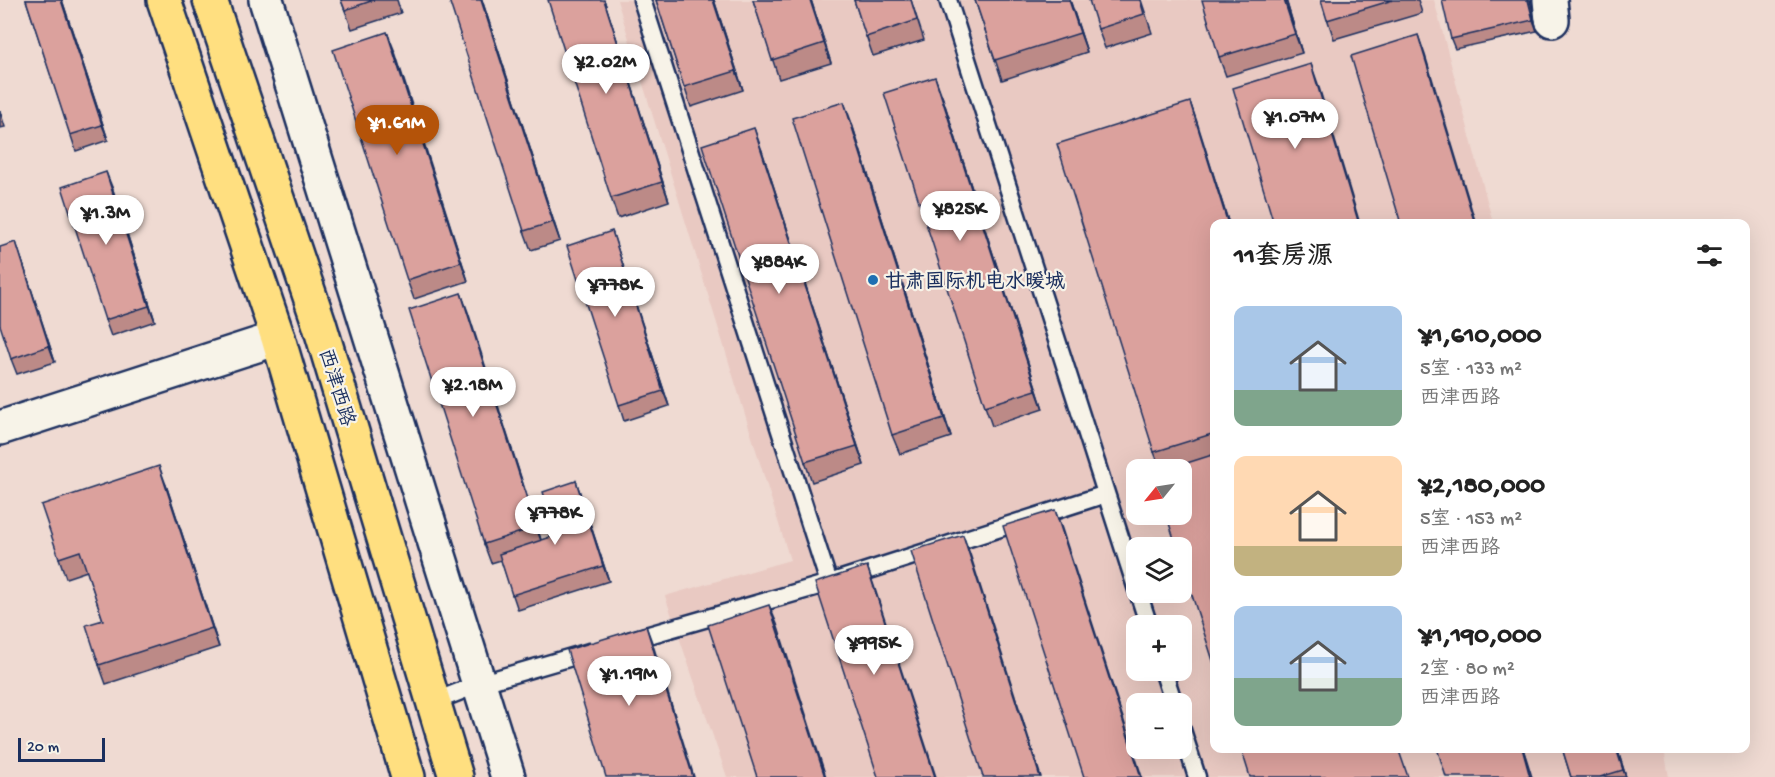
<!DOCTYPE html>
<html lang="zh">
<meta charset="utf-8">
<style>
body{margin:0;font-family:"Gochi Hand","LXGW WenKai TC",sans-serif;background:#f6f6f6;color:#222;height:100vh;display:flex;flex-direction:column;font-size:22px;white-space:nowrap}
*{box-sizing:border-box;margin:0}
p{font-size:20px;color:#767676}
.icon{flex:none;width:33px;height:33px;fill:none;stroke:currentColor;stroke-width:2;stroke-linecap:round;stroke-linejoin:round}
.map{position:relative;flex:1;overflow:hidden}
.side{position:absolute;left:1210px;top:219px;width:540px;height:534px;display:flex;flex-direction:column;background:#fff;border-radius:12px;box-shadow:0 6px 24px #0002}
.side>*{flex:none}
.needle{width:39px;rotate:240deg}
.fabs{position:absolute;left:1126px;top:459px;display:grid;gap:12px}
.fabs a{display:grid;place-items:center;width:66px;height:66px;border-radius:12px;background:#fff;box-shadow:0 6px 24px #0002;font-size:30px}
.scale{position:absolute;left:18px;bottom:15px;width:87px;box-sizing:border-box;padding-left:6px;border:3px solid #1b2f5e;border-top:0;font-size:16px;line-height:21px;white-space:nowrap;color:#1b2f5e;-webkit-text-stroke:4px #f7f3e8;paint-order:stroke}
.price{position:absolute;translate:-50% -51px;padding:0 14px;border-radius:21px;background:#fff;color:#222;font-size:20px;line-height:39px;filter:drop-shadow(0 2px 3px #0008)}
.price::after{content:'';position:absolute;left:50%;top:36px;width:18px;height:14px;margin-left:-9px;background:inherit;clip-path:polygon(0 0,100% 0,50% 100%)}
.price.on{background:#b45309;color:#fff}
ul{padding:0;list-style:none}
li{display:flex;align-items:center;gap:18px;height:150px;padding:0 24px}
li span{display:grid;place-items:center;flex:none;width:168px;height:120px;border-radius:12px;color:#555}
li>.icon{margin-inline-start:auto}
span .icon{width:72px;height:72px;fill:#fffc;stroke-width:1}
li b{font-size:26px}
h2{display:flex;justify-content:space-between;align-items:center;height:72px;padding:0 24px;font-size:26px}
.map>svg:first-child{display:block}
.built{fill:#e9c9c2;fill-rule:evenodd}
.lines{fill:none;stroke-linecap:round;stroke-linejoin:round}
.lane-casing{stroke:#1b2f5e;stroke-width:21}
.street-casing{stroke:#1b2f5e;stroke-width:38}
.primary-casing{stroke:#1b2f5e;stroke-width:38}
.lane{stroke:#f7f3e8;stroke-width:16}
.street{stroke:#f7f3e8;stroke-width:33}
.primary{stroke:#ffdf80;stroke-width:33}
.wall{fill:#bc8a87;stroke:#1b2f5e;stroke-width:1.5}
.shaded-wall{fill:#99716e;stroke:#1b2f5e;stroke-width:1.5}
.building{fill:#dba19d;stroke:#1b2f5e;stroke-width:1.5}
.poi-dot{fill:#1f6fb2;stroke:#f7f3e8;stroke-width:2}
.labels{text-anchor:middle;stroke-width:4.5;stroke-linejoin:round;paint-order:stroke}
.poi-label{font-size:20px;font-weight:bold;fill:#1b2f5e;stroke:#f7f3e8;text-anchor:start}
.street-label{font-size:20px;fill:#1b2f5e;stroke:#f7f3e8}
</style>
<div class="map">
<svg width="1775" height="777" viewBox="0 0 1775 777">
<rect width="100%" height="100%" fill="#efdad2"/>
<filter id="ink" filterUnits="userSpaceOnUse"><feTurbulence type="fractalNoise" baseFrequency=".0167" numOctaves="2"/><feDisplacementMap in="SourceGraphic" scale="12" xChannelSelector="R" yChannelSelector="G"/><feConvolveMatrix kernelMatrix="1 2 1 2 8 2 1 2 1" color-interpolation-filters="sRGB"/></filter>
<g filter="url(#ink)">
<path class="built" d="M617,0H1434L1493,223L1215,224V748L1664,749L1669,777H727L665,596L790,560ZM1137,470H1182V514H1137ZM1137,548H1182V592H1137ZM1137,626H1182V670H1137ZM1137,704H1182V748H1137Z"/>
<g class="lines">
<g class="lane-casing">
<path id="lane" d="M642,0L829,583
M948,0L1137,590
M1138,592L1149,626
M628,641L829,583L1106,494
M1163,670L1174,704
M433,702L479,684L589,652
M1182,730L1197,777"/>
</g>
<g class="street-casing">
<path id="street" d="M266,0L508,777
M1550,0L1552,20
M0,428L278,338"/>
</g>
<g class="primary-casing">
<path id="primary" d="M164,0L278,338L408,777
M210,0L319,323L456,777"/>
</g>
<use href="#lane" class="lane"/>
<use href="#street" class="street"/>
<use href="#primary" class="primary"/>
</g>
<path class="wall" d="M26,0H62L108,140L76,151Z
M341,0H397L401,13L352,29Z
M482,0L560,241L531,250L524,231Z
M604,0L669,201L618,218L611,198Z
M656,0H714L743,90L691,107Z
M753,0H811L831,63L779,79Z
M854,0H911L924,40L873,56Z
M975,0H1070L1087,52L1002,80Z
M1141,0L1152,33L1105,48L1098,29Z
M1286,0L1302,53L1226,76L1219,57Z
M1321,0H1418L1422,13L1334,39Z
M1530,0L1537,31L1455,49L1451,39Z
M387,32L468,281L414,299L407,280Z
M942,96L1043,409L992,426L985,406Z
M1190,102L1229,224H1215V667L1182,470H1161L1154,452Z
M0,111L5,127L0,128Z
M851,121L951,437L900,454L892,435Z
M761,148L864,465L812,482L805,462Z
M112,187L155,321L111,336L105,320Z
M617,247L669,406L624,421L619,405Z
M21,258L55,362L17,374L11,359Z
M461,293L541,540L557,535L576,481L609,581L518,610L501,560L491,563L484,544Z
M166,485L219,647L106,684L99,665L103,620L87,571L66,578L59,558Z
M1562,748H1617L1626,777H1571Z"/>
<path class="shaded-wall" d="M61,0H62L108,140L102,125Z
M481,0H482L560,241L553,222Z
M604,0L669,201L662,182Z
M713,0H714L743,90L736,71Z
M810,0H811L831,63L824,43Z
M1069,0H1070L1087,52L1080,33Z
M1284,0H1286L1302,53L1295,34Z
M1528,0H1530L1537,31L1533,20Z
M387,32L395,52L468,281L461,262Z
M1418,35L1425,55L1476,224H1475Z
M1311,64L1318,84L1360,224H1359Z
M935,77L942,96L1043,409L1036,390Z
M844,102L851,121L951,437L944,418Z
M1190,102L1197,122L1229,224H1228Z
M754,128L761,148L864,465L857,446Z
M106,172L112,187L155,321L149,306Z
M612,231L617,247L669,406L663,391Z
M16,242L21,258L55,362L49,346Z
M461,293L468,312L543,546L536,527Z
M159,466L166,485L219,647L212,628Z
M576,481L581,496L609,581L603,566Z
M1055,510L1062,529L1142,777H1141Z
M963,535L970,554L1041,777H1040Z
M867,566L874,586L936,777H935Z
M769,605L777,624L826,777H825Z
M646,626L653,645L694,777H693Z
M1522,748H1523L1532,777H1530Z
M1616,748H1617L1626,777L1623,770Z"/>
<path class="building" d="M26,0H61L102,125L70,135Z
M341,0H374L345,10Z
M449,0H481L553,222L524,231Z
M548,0H604L662,182L611,198Z
M656,0H713L736,71L684,87Z
M753,0H810L824,43L772,60Z
M854,0H911L917,20L866,37Z
M975,0H1069L1080,33L995,60Z
M1089,0H1140L1144,14L1098,29Z
M1202,0H1284L1295,34L1219,57Z
M1321,0H1393L1327,20Z
M1442,0H1528L1533,20L1451,39Z
M387,32L461,262L407,280L333,50Z
M1418,35L1475,224H1401L1351,56Z
M1311,64L1359,224H1274L1233,88Z
M935,77L1036,390L985,406L884,93Z
M844,102L944,418L892,435L792,118Z
M1190,102L1228,224H1215V433L1154,452L1057,144Z
M754,128L857,446L805,462L702,145Z
M106,172L149,306L105,320L62,187Z
M612,231L663,391L619,405L567,246Z
M16,242L49,346L11,359L0,325V247Z
M461,293L536,527L484,544L409,310Z
M1215,454V667L1182,564V548H1177L1166,514H1182V470H1165Z
M159,466L212,628L99,665L86,625L103,620L80,551L59,558L41,505Z
M576,481L603,566L512,595L499,554L557,535L543,492Z
M1055,510L1141,777H1084L1003,526Z
M963,535L1040,777H983L911,551Z
M867,566L935,777H878L815,583Z
M769,605L825,777H757L708,625Z
M646,626L693,777H606L567,650Z
M1241,748H1398L1408,777H1250Z
M1437,748H1522L1530,777H1446Z
M1562,748H1616L1623,770L1600,777H1571Z"/>
</g>
<circle class="poi-dot" cx="873" cy="280" r="6"/>
<g class="labels">
<g class="poi-label">
<text x="885" y="287">甘肃国际机电水暖城</text>
</g>
<g class="street-label">
<text transform="translate(338 387) rotate(73)" y="7">西津西路</text>
</g>
</g>
</svg>
<div class="fabs">
<a><svg class="needle" viewBox="-14 -14 28 28"><path d="M0-13l5 13h-10z" fill="#e53935"/><path d="M0 13l5-13h-10z" fill="#767676"/></svg></a>
<a><svg class="icon" aria-label="layers" viewBox="0 0 24 24"><path d="M12 4l9 5-9 5-9-5zM3 14l9 5 9-5"/></svg></a>
<a>+</a>
<a>−</a>
</div>
<div class="scale">20 m</div>
<b class="price" style="left:606px;top:95px">¥2.02M</b>
<b class="price" style="left:1295px;top:150px">¥1.07M</b>
<b class="price on" style="left:397px;top:156px">¥1.61M</b>
<b class="price" style="left:960px;top:242px">¥825K</b>
<b class="price" style="left:106px;top:246px">¥1.3M</b>
<b class="price" style="left:779px;top:295px">¥884K</b>
<b class="price" style="left:615px;top:318px">¥778K</b>
<b class="price" style="left:473px;top:418px">¥2.18M</b>
<b class="price" style="left:555px;top:546px">¥778K</b>
<b class="price" style="left:874px;top:676px">¥995K</b>
<b class="price" style="left:629px;top:707px">¥1.19M</b>
<section class="side">
<h2>11套房源<svg class="icon" aria-label="filters" viewBox="0 0 24 24"><path d="M4 7h16M4 17h16"/><circle cx="9" cy="7" r="2"/><circle cx="15" cy="17" r="2"/></svg></h2>
<ul>
<li><span style="background:linear-gradient(#a9c7e8 70%,#7fa58c 0)"><svg class="icon" aria-label="home" viewBox="0 0 24 24"><path d="M3 11l9-7 9 7M6 9v11h12V9"/></svg></span><div><b>¥1,610,000</b><p>5室 · 133 m²</p><p>西津西路</p></div></li>
<li><span style="background:linear-gradient(#ffd9b3 75%,#c2b280 0)"><svg class="icon" aria-label="home" viewBox="0 0 24 24"><path d="M3 11l9-7 9 7M6 9v11h12V9"/></svg></span><div><b>¥2,180,000</b><p>5室 · 153 m²</p><p>西津西路</p></div></li>
<li><span style="background:linear-gradient(#a9c7e8 60%,#7fa58c 0)"><svg class="icon" aria-label="home" viewBox="0 0 24 24"><path d="M3 11l9-7 9 7M6 9v11h12V9"/></svg></span><div><b>¥1,190,000</b><p>2室 · 80 m²</p><p>西津西路</p></div></li>
</ul>
</section>
</div>
